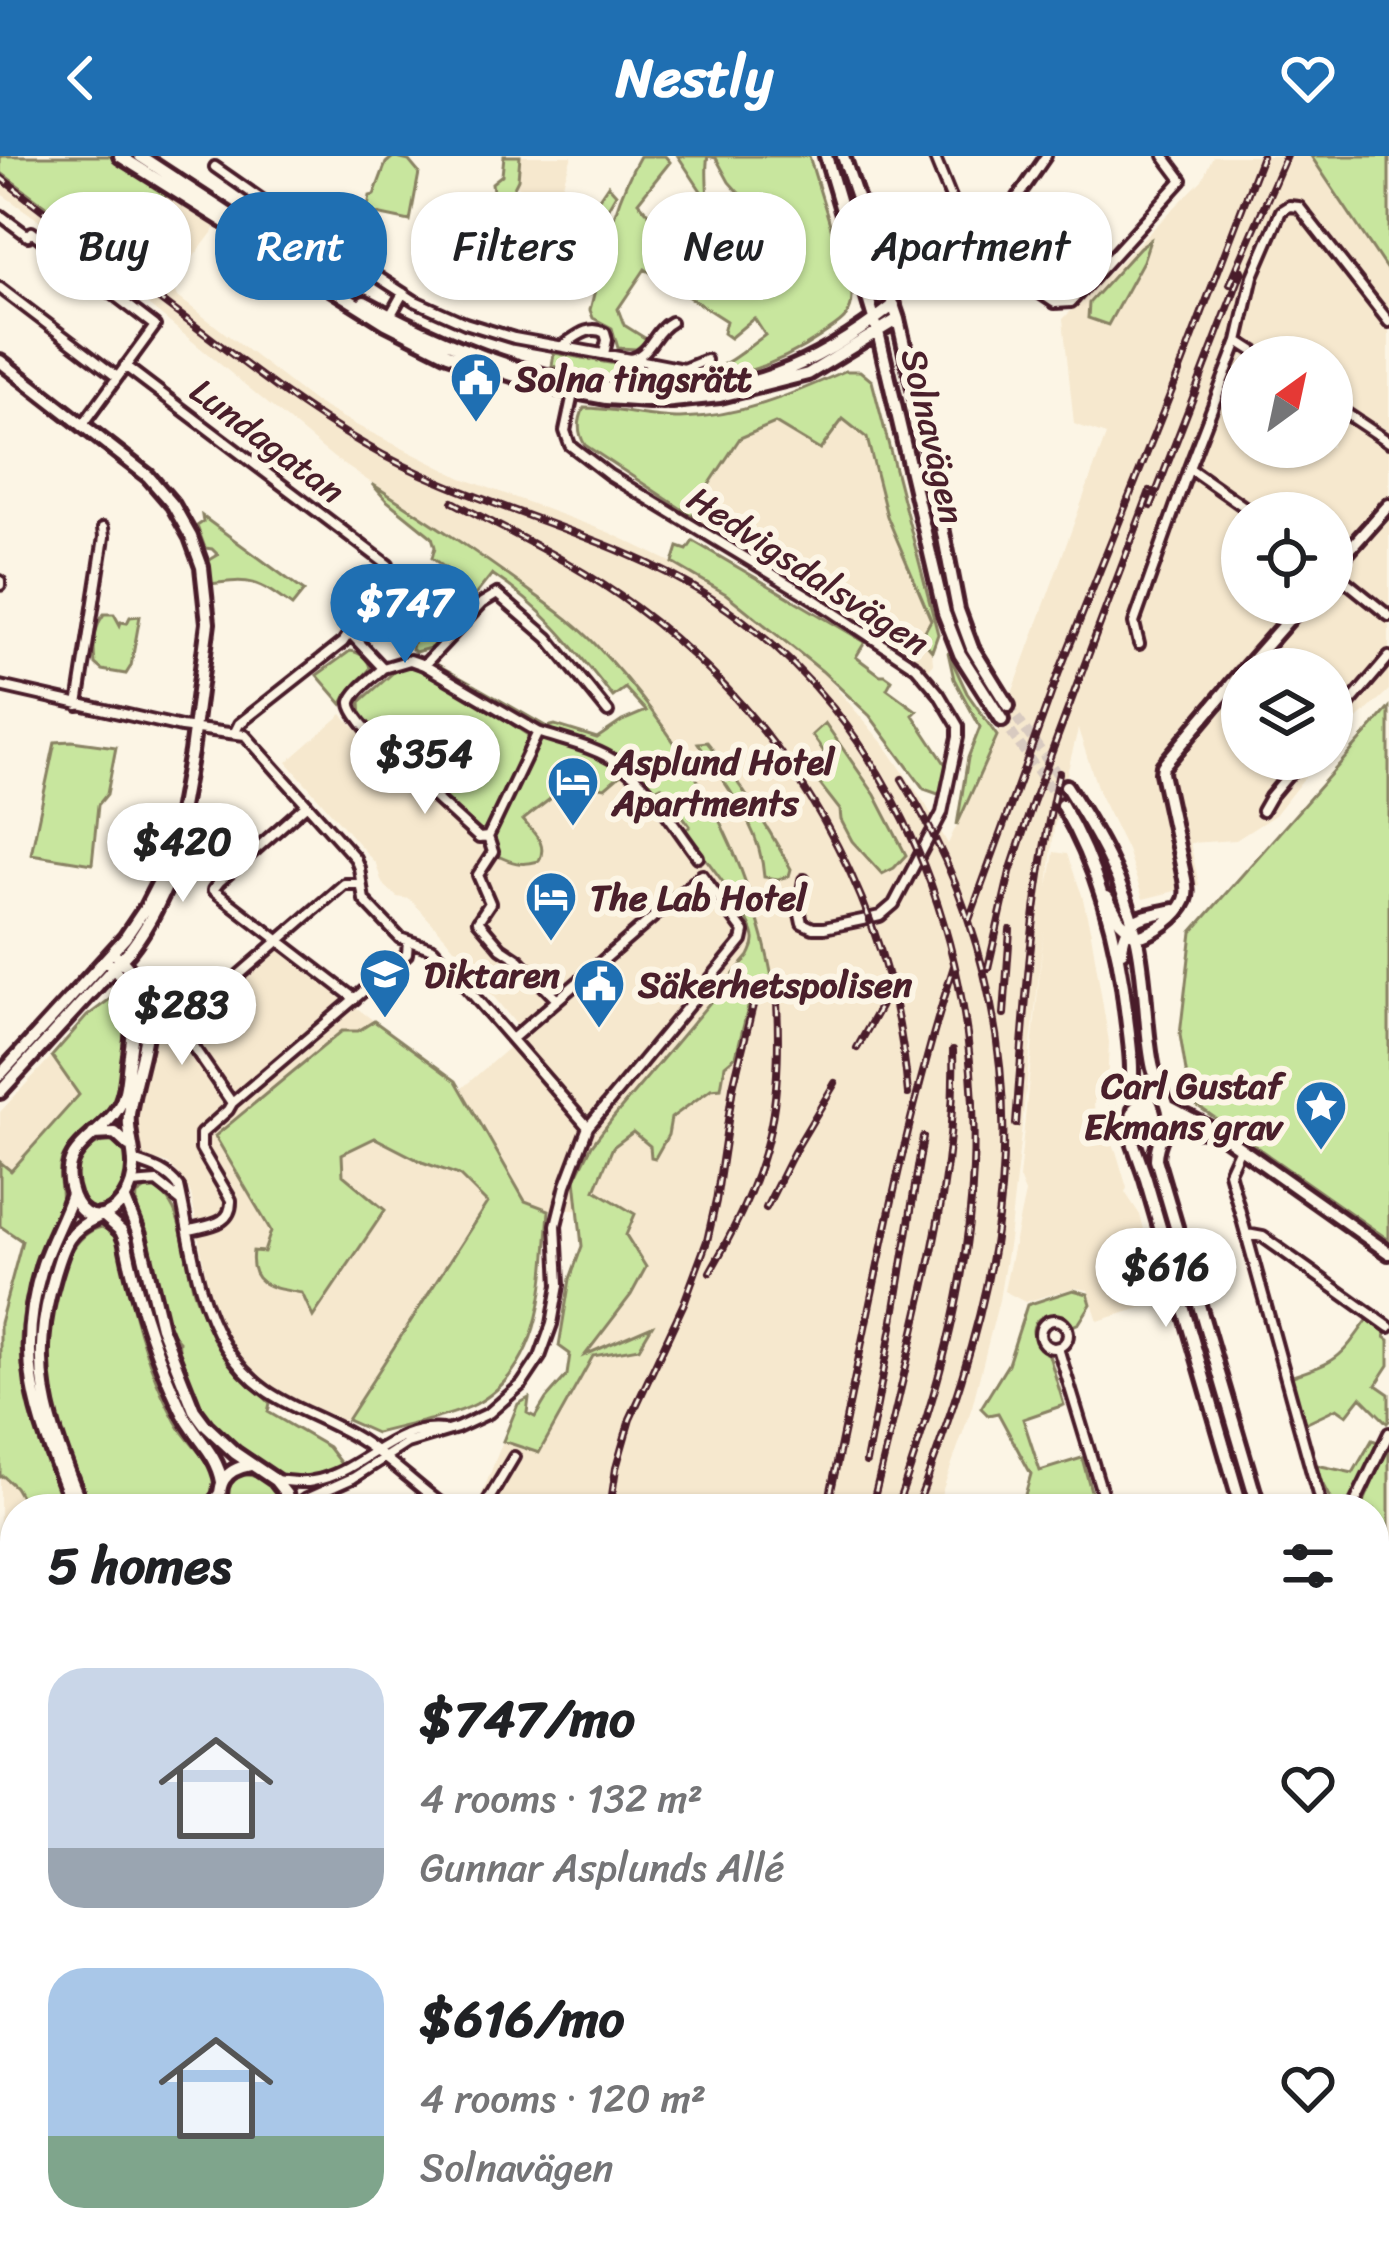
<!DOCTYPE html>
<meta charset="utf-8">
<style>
body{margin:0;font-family:Sriracha,sans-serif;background:#f2f2f2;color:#202124;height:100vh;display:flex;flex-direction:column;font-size:45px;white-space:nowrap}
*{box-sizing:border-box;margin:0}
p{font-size:39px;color:#757577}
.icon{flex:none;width:66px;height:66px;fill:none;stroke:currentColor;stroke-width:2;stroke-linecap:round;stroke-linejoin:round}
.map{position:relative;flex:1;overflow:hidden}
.drawer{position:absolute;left:0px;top:1338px;width:1389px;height:771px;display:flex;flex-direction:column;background:#fff;border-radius:48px 48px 0 0;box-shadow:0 3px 9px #0004}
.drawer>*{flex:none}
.hud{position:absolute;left:36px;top:36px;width:1317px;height:108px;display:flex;gap:24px}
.needle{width:78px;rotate:33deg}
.fabs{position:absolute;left:1221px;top:180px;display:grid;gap:24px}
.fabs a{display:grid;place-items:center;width:132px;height:132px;border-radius:50%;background:#fff;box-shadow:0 3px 9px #0004;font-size:60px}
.price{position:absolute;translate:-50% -102px;padding:0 27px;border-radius:42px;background:#fff;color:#222;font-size:39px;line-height:78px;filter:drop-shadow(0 3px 6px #0008)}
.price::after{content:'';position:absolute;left:50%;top:72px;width:36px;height:27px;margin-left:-18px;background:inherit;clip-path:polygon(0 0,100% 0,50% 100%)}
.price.active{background:#1f6fb2;color:#fff}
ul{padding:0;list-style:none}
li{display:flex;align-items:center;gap:36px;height:300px;padding:0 48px}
li span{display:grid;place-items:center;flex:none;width:336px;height:240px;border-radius:36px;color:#555}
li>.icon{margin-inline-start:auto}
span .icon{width:144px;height:144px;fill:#fffc;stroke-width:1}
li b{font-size:51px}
h2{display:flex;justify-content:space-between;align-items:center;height:144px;padding:0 48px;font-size:51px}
.chip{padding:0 42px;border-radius:48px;background:#fff;box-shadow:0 3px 9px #0004;font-size:42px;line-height:108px}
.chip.active{background:#1f6fb2;color:#fff}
header{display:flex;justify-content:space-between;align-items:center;height:156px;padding:0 48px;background:#1f6fb2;color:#fff;font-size:54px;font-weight:700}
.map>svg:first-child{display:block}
.built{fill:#f6e8ce;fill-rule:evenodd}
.green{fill:#c8e69e;stroke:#898264;stroke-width:3;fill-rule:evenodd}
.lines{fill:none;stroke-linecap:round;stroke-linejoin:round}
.secondary-tunnel{stroke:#d8cac0;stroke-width:10;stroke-dasharray:10 5;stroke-linecap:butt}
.street-casing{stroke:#4a1f2b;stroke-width:16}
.secondary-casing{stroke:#4a1f2b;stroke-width:20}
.highway-casing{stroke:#4a1f2b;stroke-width:22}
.street{stroke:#fcf5e5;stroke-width:8}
.secondary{stroke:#fcf5e5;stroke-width:10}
.highway{stroke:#fedbac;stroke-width:14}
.rail-casing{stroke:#4a1f2b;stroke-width:8}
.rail{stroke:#fcf5e5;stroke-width:3;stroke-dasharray:9;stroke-linecap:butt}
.labels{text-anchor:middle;stroke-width:12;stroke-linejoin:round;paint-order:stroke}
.poi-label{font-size:36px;font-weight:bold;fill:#4a1f2b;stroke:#fcf5e5;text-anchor:start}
.street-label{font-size:36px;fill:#4a1f2b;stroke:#fcf5e5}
</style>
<header><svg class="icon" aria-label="back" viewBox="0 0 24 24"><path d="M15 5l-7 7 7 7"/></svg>Nestly<svg class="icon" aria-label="heart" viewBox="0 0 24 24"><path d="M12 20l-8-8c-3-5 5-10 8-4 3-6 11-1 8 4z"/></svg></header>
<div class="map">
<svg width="1389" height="2107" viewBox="0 0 1389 2107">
<rect width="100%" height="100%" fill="#fcf5e5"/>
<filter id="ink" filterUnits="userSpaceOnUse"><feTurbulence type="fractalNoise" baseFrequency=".00833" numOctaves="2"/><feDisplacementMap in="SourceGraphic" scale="24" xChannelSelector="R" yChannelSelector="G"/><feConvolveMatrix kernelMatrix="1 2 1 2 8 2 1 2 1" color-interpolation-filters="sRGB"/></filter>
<g filter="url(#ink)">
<path class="built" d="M511,0H572L560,37L544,44L508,25Z
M1213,0H1311L1389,117V534L1332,587V513H1242V603H1319L1275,659L1236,684L1190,687L1199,729L1143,743L1127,694L1099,637L1078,573L1054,671L1048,731L1054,696L1067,698L1082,739L1091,777L1109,886L1107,932L1094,945L1095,969L1111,983L1116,995L1127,1032L1125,1036L1140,1059L1164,1145L1098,1165L1088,1134L1074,1132L1025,1146L1004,1135L1025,1037L1019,1022L1044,774L1009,1084L999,1144L972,1251L936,1353H476L503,1285L539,1297L593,1200L639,1192L649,1171L583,1201L631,1139L595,1034L613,991L633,975L650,990L668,979L671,962L736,900L753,832L773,831L766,787L747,727L720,662L658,561L594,487L499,412L334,302L158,157L54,75L0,37V16L159,136L145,94L167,36L218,69L173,128L178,141L315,246L354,268L462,322L608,376L673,407L726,438L822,515L886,591L926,649L948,688L993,590L1106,279L1074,268L1063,163L1202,24ZM1242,201H1332V291H1242ZM1242,357H1332V447H1242Z
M1063,64L1097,94L1062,133L1028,102Z
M842,262L867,282L887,360L931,464L921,482L932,495L933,508L928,514L827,444L690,363L740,282L775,267Z
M342,558L376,594L386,586L482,676L493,681L496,699L542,688L522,664L550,643L555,630L568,625L604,632L628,611L661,629L690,671L685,676L706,703L753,776L755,785L749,800L680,879L592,989L575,1023L578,1054H549L525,1045L460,934L524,878L445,781L410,743L397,741L382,727L376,708L287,606Z
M278,792L374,865L358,875H342L216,980L271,1075L264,1096L254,1095L273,1132L302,1137L313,1160L343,1019L342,999L375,982L422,1006L459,1019L487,1048L347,1264H336L274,1235L235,1194L224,1177L207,1127L191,1038L176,1015L168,1008L142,1000L135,989L133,962L151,852L187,870Z
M52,900L79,939L11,1016L0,1006V956Z
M2,1319L15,1331L28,1353H15V1499L0,1509V1321Z
M15,1847V2094H363L371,2107H0V1849Z
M523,2094H768V2107H530Z"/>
<path class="green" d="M0,0H110L167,36L158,59L163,64L145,94L162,137L0,16Z
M504,0H520L518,23L512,35C532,45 544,46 565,37L587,56L593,51L608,29L616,38L602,62L589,75C558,76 528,61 499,51L504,41L493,35L492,27L502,19Z
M640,0H665L670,6L638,46L684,97L703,77L694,53L703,38L678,0H809L852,139C853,162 838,168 821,180C736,238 647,233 552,210L554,197C591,203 674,222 707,215C729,209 747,192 765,179L754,162L730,182L723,177L726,165L645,113L618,153L624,169L648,184L636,193L618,192L612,172L593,162L590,154C603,103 613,46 640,0ZM708,0L716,2L729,26L745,44L747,66L767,86L770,104L756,119L721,127L711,137L702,135L697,124C701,110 714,101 721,88C718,82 714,77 712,70C708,59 705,10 708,0Z
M1311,0H1389V117Z
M393,1L409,5L419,17L410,65L367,56L370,40L374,39L386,7Z
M467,44L487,55L474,107L431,99L437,71L451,63L454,49Z
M533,74L549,78L554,86L542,138L503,131L506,120L518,114L515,110L517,105L514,103V92L525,75Z
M1150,84L1143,105L1108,169L1088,162L1089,147L1140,91Z
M845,215H860L872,225L938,478L932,495L921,482L931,464L887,360L867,282L843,263L820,294L775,267L740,282L703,338L692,360L585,289C577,276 578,265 584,252C616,252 647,262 680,262C740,261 791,239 845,215Z
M372,328C426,363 480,398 531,436C553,452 576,468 595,488C688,587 749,696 774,831L753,832L736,900L725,909L721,932L711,933L671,962L668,979L655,1002L651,1001L650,990L633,976L613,991L595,1034L635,1058L626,1079L646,1111L631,1139L585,1199L652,1170L639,1192L593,1200L539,1297L503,1285L518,1248L529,1242L527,1257L535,1261L546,1243L567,1219L570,1198L559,1190L570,1123L582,1090L575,1023L592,989L612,963L749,800C752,793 755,790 754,782C752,760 700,695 685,676L690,670L661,630L651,635L628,612L605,632L568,625L555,630L550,643L523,664C534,678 548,687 539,705C521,710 512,707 496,699L493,681L544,576L431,510L433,506L547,571L555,569L597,582L622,565L646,555L625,532L613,541C575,493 544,452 492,418L434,491L415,496L412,493L414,483L458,422L432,402L435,391L432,381L386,344Z
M202,360L304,435L292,450C257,425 254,422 210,428L208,405L218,399L212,393L205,392L197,370L203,366Z
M693,385L865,486L856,501L880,519H885L892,524L887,533L917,555L913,559L946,609L941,639L924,633L870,560L822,515L726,438L673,407L678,391L687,394Z
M104,458H114L120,469L121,466L127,467L130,461L140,460L131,510L126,518L102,514L95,508C93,491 93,472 104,458Z
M350,495C360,496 369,503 370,513L347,538L342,548L317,519Z
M948,496L967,537L997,580L957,669L968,602L980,571L954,523Z
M410,509L481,548L531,581L488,672L482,676L361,563L360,546L395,515Z
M1389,552V1084L1195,948L1187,922L1180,879L1192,776Z
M825,567L875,639L906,699L894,712L882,718L852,685L841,664L840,654L815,622L824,596L812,579Z
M72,585L116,591L107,638L98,649L92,708L31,698L55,586Z
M707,586C740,626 766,668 791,713L789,720L778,723L764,721C761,670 725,629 698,587Z
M110,843L121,845C130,865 121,945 106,960C91,976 68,984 61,1006C56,1021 65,1037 60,1051C57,1060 52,1068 48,1076C34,1111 22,1146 21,1184C19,1241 48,1299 67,1353H28L15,1331L3,1320L0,1321V1167L22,1085L0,1070V1006L11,1015L79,939L52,900L87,860Z
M374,865L456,925L525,1045L549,1054C544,1123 545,1210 476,1248C454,1260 403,1270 376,1277L347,1264L487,1047L459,1019L422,1006L375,982L342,998L343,1019L385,1054L313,1161L302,1137C273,1132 248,1131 253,1095L264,1096L271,1075L215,980L342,875H358Z
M110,985L119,989L127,996C132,1022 121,1049 95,1056C62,1035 70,989 110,985Z
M149,1031C186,1040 184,1108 195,1139C200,1153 207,1168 215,1182C229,1208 248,1226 270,1247L268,1256L328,1291L342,1309C334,1313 325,1319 316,1321C281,1330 237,1299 215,1273C205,1260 199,1245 192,1230C186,1216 177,1201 179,1185C155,1162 158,1117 148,1085C144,1069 135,1057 137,1039Z
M102,1071L117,1080C124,1100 126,1122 131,1143C140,1184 156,1229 176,1266C193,1298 233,1314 203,1353H91C79,1321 63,1289 54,1257C42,1214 47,1082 102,1071Z
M1073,1134L1088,1138L1091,1148L1079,1167L1070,1171C1041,1142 1016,1178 1048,1196L1064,1249L1023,1263L1040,1315L1082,1302L1096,1353H1065L1057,1345L1042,1353L1025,1339L1031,1318L998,1257L988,1259L981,1252L1008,1208L1027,1149Z
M1368,1163L1387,1176L1385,1181L1389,1184V1209L1376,1229L1389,1238V1265L1387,1267L1361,1241L1347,1259L1337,1252L1303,1268L1290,1221C1338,1205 1339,1204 1368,1163Z
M1372,1284L1378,1286L1348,1352L1334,1350L1312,1308L1353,1317Z
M1389,1287V1445L1374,1403V1353H1361Z
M242,1319C264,1318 278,1333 283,1353H231L225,1337L234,1324Z
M15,1633V1780L0,1782V1665L9,1653Z"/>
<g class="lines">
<path class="secondary-tunnel" d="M1008,550L1066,630
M1002,564L1062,649"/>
<g class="street-casing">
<path id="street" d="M934,0L971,91
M215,11L292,65L415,145L465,167L514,182L630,203C651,199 653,175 671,166
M0,59L28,80L32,76L155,170L82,270
M971,91L1055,147L1071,146L1182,24L1164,0
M971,91L1004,61L1046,0
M0,132L117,221
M389,162L403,137
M1238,185L1263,201
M562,190C576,181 589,168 605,177L607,184L604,198
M638,204L684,213L706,204
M125,210L388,409L390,419L343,486L239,568L235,576
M574,233L565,275L570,289L609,319L815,444L916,511L939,538L958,570V581L942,657L894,748L880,760L867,763L824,772H813L802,767L799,753L804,724
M1332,248L1389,286
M1189,312L1253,357
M1332,414L1389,460
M0,425V429
M351,478L383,512C374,521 354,534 351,546C347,566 460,664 479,682L488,681
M1139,488L1134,467L1189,312L1238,185L1253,120L1281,55L1289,50L1299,51L1389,166
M424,509L482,447L497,438L548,482L608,556
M383,512L410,504L424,509L538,576L488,681L493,696L478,719L490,747L478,765L501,792L519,804L557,844
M0,530L181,571L245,579L355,702L359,712L364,744L400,782L433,793L588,971
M78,549L104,381L103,372
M1332,568L1389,501
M538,576C565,585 595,591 618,607C651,629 674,670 698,701
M307,648L219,726L213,734L355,843
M1262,655L1270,641L1302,603
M232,947L183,876L186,865L344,728H360
M1240,992L1229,1016L1322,1353
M134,1005C152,1011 167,1015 179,1031C191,1084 196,1143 225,1190C262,1250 308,1251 360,1284C391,1304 418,1331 448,1353
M131,1028L157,1026L181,1045
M190,1074C209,1069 232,1069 231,1044L201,993V978L228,954L232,947L407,798L408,785
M1247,1078L1263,1081L1389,1171
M1040 1178a14 14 0 1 1 28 0a14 14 0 1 1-28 0Z
M1058,1192L1107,1353
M275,1324C288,1325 301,1328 313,1325C361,1317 392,1268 443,1274
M207,1353L218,1338
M292,1353L306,1343L353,1322L407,1287L457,1272L489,1257L522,1228L540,1201L552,1168L559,1129L556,1069L566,1029L588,971L742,785L744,776L702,719L512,883
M483,1353L514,1301
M1352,1353L1389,1277
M1374,1466L1389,1523
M0,1550L15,1539
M1374,1693L1389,1694
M1374,1703L1389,1700
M526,2094L533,2107
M873,2094L877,2107
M1245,2094L1250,2107
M1349,2094L1351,2107
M1294,2107L1309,2094"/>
</g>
<g class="secondary-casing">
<path id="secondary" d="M120,0L386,167L448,198L549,231L606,242L663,246L720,240L808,218L898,163
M140,0L308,110
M826,0L878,176L944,457L960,498L1002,564
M843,0L898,163L921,263L958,454L972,492L1008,550
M364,146C481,210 643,267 776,218C818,203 858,177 894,149
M0,205L148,320L173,349L191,381L202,411L208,467L191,596L167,729C157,752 145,775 129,795L0,936
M1332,413L1389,349
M1245,513L1303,447
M1066,630C1096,677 1124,725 1136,780C1146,822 1144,866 1152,908C1154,923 1171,949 1169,960C1167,975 1156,984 1156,1003L1259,1353
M1062,649C1100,714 1119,787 1127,861C1130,886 1134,910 1131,935L1121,945L1117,958L1120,970L1131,980L1146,1023L1242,1353
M1107,741L1120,765L1137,781C1154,777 1178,761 1185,744C1188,737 1186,730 1185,723L1162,617L1163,610L1242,516
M1122,796C1124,759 1144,761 1174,754
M106,804C139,836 135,864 129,906C127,920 127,938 119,951C102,981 60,989 70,1031C83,1086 133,1055 134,1012C135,994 127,977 129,958C138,893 172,850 113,796
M0,919L125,782L146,751L167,710
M1169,951L1222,979L1389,1097
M1165,972L1209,974
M93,978L115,977L129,990
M72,1038C64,1062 51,1084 43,1108C13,1207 38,1261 74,1353
M125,1044L139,1079L161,1171L194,1254L206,1270L235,1297L275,1324L286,1338L289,1353
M105,1061L121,1075L125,1084C137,1144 155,1198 181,1253C193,1280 217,1296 222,1326
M83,1353C47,1265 27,1212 55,1118C64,1088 68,1074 98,1061
M222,1353C216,1328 224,1314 250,1309
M1374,1746L1389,1798
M1374,1799L1389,1848
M443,2094L453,2107"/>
</g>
<g class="highway-casing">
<path id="highway" d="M0,1590L15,1578
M0,1637L15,1618
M0,1794L15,1791
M0,1828L15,1826
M395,2094L403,2107
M502,2094L509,2107"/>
</g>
<use href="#street" class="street"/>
<use href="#secondary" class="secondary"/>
<use href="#highway" class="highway"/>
<g class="rail-casing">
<path id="rail" d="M0,21C64,70 127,119 191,167C247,210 304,254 365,289C474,353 604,373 711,442C900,565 982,794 973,1012C969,1128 935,1244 896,1353
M1230,128L1286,0
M453,346C515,379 579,409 635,451C790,566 893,745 908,938
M1151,350L1242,115
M902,623C989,763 1021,927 994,1089C979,1180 948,1268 916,1353
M969,764L1059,516L1178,219L1262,0
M988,812L1010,716L1033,646L1150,335
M1004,858L1010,774
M857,892L880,851L891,823
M1016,968C1025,850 1032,732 1059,617
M766,1052L794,996L835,927
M710,1116C735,1073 762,1017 771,968C779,927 779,887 777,846
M866,1306L892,1171L923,981
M610,1353L616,1312L630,1263L684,1147L707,1085L716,1045L733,931L756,837
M827,1353C867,1172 897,987 954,810
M871,1353C886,1297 899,1240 912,1184C935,1088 956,993 953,894
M733,2094V2107
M754,2107L755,2094"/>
</g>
<use href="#rail" class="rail"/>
</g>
</g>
<defs>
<g id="civic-pin" transform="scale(2.7)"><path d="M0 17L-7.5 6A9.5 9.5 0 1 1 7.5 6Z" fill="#1f6fb2" stroke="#fcf5e5"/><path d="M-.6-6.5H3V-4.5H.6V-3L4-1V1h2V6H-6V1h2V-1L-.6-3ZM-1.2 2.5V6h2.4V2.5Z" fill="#fff"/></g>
<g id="hotel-pin" transform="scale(2.7)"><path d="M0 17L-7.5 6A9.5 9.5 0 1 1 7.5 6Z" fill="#1f6fb2" stroke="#fcf5e5"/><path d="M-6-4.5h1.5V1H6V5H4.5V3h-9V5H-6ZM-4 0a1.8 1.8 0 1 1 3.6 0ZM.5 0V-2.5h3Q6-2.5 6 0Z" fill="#fff"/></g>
<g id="school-pin" transform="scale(2.7)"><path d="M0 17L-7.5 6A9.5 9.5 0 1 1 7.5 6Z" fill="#1f6fb2" stroke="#fcf5e5"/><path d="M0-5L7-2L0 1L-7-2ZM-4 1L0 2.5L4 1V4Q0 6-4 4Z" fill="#fff"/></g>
<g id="sight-pin" transform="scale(2.7)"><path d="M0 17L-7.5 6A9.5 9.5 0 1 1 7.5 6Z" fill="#1f6fb2" stroke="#fcf5e5"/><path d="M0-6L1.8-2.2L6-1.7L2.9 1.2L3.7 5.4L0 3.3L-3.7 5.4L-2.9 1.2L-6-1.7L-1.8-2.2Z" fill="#fff"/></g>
</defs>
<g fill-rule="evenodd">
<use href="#civic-pin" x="476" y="222"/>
<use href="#hotel-pin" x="573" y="626"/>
<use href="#hotel-pin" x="551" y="741"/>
<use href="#school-pin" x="385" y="818"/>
<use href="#civic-pin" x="599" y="828"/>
<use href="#sight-pin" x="1321" y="950"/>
</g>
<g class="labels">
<g class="poi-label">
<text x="515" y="235">Solna tingsrätt</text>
<text x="612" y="618">Asplund Hotel<tspan x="612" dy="41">Apartments</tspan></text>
<text x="590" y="754">The Lab Hotel</text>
<text x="424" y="831">Diktaren</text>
<text x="638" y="841">Säkerhetspolisen</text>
<text x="1282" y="942" text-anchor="end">Carl Gustaf<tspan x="1282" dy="41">Ekmans grav</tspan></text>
</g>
<g class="street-label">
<text transform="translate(934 280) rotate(77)" y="13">Solnavägen</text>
<text transform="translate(268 284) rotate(37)" y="13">Lundagatan</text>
<text transform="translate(809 414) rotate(33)" y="13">Hedvigsdalsvägen</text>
</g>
</g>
</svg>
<div class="fabs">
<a><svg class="needle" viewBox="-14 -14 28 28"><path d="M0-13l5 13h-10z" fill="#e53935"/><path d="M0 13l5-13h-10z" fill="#757577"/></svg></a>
<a><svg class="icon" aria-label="locate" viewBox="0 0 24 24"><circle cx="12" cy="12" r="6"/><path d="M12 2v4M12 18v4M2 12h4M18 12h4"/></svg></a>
<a><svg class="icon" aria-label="layers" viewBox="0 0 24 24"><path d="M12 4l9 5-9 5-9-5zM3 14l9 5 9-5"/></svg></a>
</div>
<b class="price active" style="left:405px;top:510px">$747</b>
<b class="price" style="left:425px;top:661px">$354</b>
<b class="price" style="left:183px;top:749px">$420</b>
<b class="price" style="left:182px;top:912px">$283</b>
<b class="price" style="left:1166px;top:1174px">$616</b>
<div class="hud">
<a class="chip">Buy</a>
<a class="chip active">Rent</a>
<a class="chip">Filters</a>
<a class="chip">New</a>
<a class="chip">Apartment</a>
</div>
<section class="drawer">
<h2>5 homes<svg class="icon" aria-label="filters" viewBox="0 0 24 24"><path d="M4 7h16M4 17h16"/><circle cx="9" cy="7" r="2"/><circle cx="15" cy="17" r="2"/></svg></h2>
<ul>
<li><span style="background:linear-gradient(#c9d6e8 75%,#9aa5b1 0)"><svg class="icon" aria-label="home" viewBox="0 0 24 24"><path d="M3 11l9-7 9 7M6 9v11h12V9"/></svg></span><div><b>$747/mo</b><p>4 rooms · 132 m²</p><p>Gunnar Asplunds Allé</p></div><svg class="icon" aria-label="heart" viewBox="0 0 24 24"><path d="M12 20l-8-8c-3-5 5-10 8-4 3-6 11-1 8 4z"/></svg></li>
<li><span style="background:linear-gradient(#a9c7e8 70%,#7fa58c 0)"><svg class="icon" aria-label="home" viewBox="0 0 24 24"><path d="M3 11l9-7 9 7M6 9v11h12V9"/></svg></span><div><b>$616/mo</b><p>4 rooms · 120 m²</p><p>Solnavägen</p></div><svg class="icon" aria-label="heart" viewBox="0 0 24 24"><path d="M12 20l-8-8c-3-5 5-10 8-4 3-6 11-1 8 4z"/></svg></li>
</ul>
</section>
</div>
